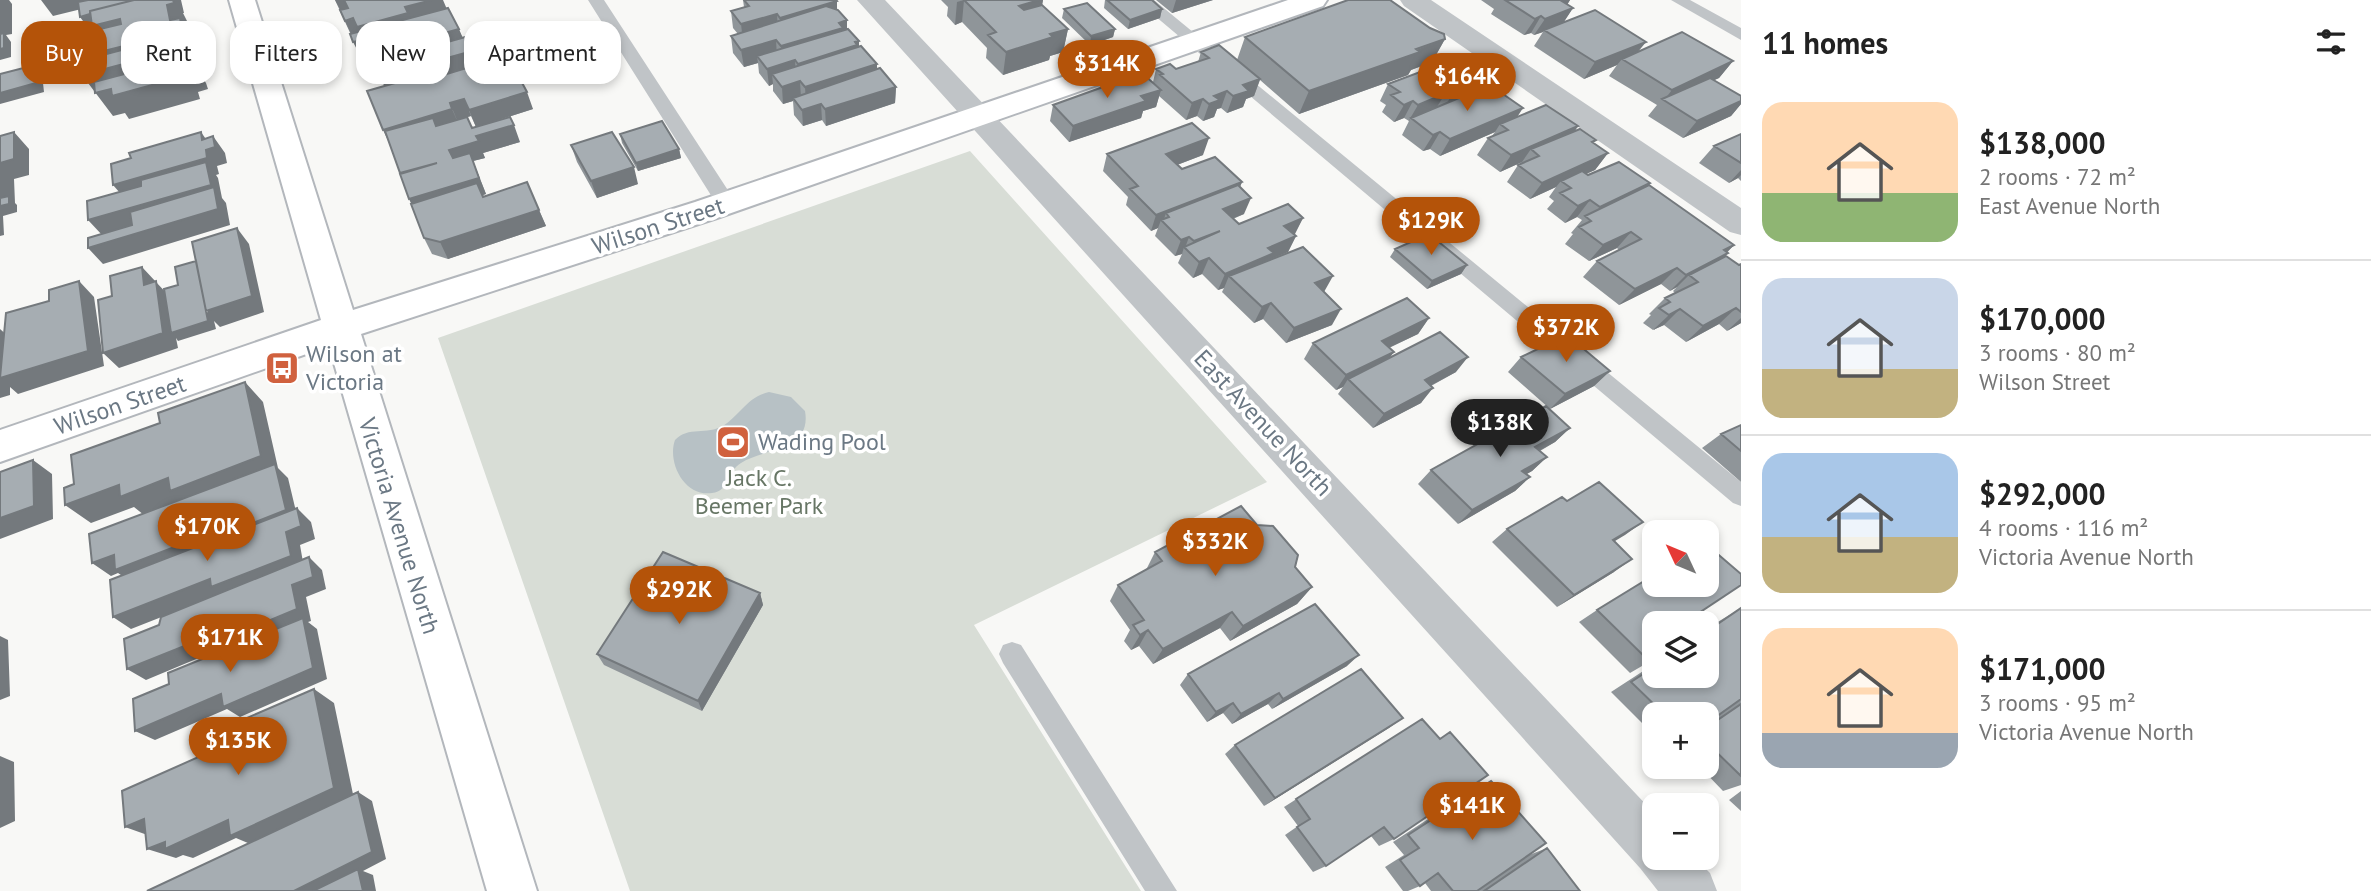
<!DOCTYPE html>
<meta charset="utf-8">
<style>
body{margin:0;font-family:"PT Sans",sans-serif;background:#f6f6f6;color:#222;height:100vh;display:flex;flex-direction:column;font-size:26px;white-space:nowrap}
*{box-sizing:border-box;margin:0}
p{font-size:23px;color:#767676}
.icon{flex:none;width:38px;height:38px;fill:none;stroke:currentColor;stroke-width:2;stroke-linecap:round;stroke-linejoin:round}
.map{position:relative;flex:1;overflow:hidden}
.drawer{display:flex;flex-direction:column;background:#fff;width:630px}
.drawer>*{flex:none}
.hud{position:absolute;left:21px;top:21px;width:665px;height:63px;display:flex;gap:14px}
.needle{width:46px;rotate:314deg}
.controls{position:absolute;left:1642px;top:520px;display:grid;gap:14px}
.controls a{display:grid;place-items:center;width:77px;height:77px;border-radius:14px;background:#fff;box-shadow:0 4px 10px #0003;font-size:35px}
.price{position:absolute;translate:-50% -60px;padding:0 16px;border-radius:24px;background:#b45309;color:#fff;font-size:23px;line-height:46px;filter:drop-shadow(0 2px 4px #0008)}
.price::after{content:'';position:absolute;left:50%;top:42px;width:21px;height:16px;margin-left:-10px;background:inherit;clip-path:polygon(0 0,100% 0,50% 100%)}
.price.active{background:#222;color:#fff}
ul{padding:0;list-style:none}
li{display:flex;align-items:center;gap:21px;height:175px;padding:0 21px}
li+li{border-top:2px solid #e0e0e0}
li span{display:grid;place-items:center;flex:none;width:196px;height:140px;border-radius:21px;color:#555}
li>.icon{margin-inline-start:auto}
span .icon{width:84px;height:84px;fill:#fffc;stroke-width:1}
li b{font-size:30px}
h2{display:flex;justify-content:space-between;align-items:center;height:84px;padding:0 21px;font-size:30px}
.pill{padding:0 24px;border-radius:21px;background:#fff;box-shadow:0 4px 10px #0003;font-size:24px;line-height:63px}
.pill.active{background:#b45309;color:#fff}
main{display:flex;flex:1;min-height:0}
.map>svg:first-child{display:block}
.green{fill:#d8ddd6}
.water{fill:#b7c1c5}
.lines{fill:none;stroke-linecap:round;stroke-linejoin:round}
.secondary-casing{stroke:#b3b7bc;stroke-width:4}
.lane{fill:#c0c4c7;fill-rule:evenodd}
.street{fill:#c0c4c7;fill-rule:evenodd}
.secondary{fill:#fff;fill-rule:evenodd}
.wall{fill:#8f9599}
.shaded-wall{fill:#74797d}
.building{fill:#a6adb2;stroke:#74797d;stroke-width:2}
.labels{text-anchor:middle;stroke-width:7;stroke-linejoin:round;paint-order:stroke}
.street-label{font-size:24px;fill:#6b7884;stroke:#fff}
.poi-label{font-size:24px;fill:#6b7884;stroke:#fff;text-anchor:start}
.park-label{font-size:24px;fill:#677665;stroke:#fff}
</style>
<main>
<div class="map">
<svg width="1741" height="891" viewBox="0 0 1741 891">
<rect width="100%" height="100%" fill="#f8f8f6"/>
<path class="green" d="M970,151L1267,482L974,625L1141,891H630L438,338Z"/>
<path class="water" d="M769,392L791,397L805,411C812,451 765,448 741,463C727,471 730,491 712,493C684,497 667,462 675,440C688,426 707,435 723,426C740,415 747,397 769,392Z"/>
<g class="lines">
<g class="secondary-casing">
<path id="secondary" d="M229,0H255L353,310L695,202L1288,0H1327L1323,6L717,218L361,334L537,891H487L329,346L0,462V430L321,320Z"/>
</g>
<path class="lane" d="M588,0H604L733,198L735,203L733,208H719Z
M1136,0H1154L1741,482V506L1733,503Z
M1671,0H1690L1741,28V40Z
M1012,642L1021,645L1177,891H1145L1003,663L999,654L1003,645Z"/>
<path class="street" d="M857,0H885L1654,813V858H1695L1710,873L1717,891H1658L1640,868Z
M1400,0H1431L1741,208V235L1730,232L1404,6Z"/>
<use href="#secondary" class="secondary"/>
</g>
<path class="wall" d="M335,0L447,8L463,38L476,50L481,64L533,109L476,127L471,116L467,117L472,128L520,142L483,153L485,158L473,161L486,194L483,195V196L539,210L546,226L448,259L432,254L424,238L401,174L384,86L380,70L377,71L371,57L362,59Z
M743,0H836L837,10L847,20V29L859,41V47L877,70L896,87L895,103L826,126L822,120L803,126L794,115L793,101L783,104L773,91V84L769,86L759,73L758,63L744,67L733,53L731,36L738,34L733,28L731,11L744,7Z
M941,0H1043L1042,5L1068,29L1063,52L1050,56L1049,60L1003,75L986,58L987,48L962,22L955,25L947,16L948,7Z
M1105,0H1152L1162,9L1160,18L1128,29L1104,8Z
M1156,0H1213L1172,13Z
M1481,0H1570L1567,5L1573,8L1563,22L1639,51L1733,61L1719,78L1714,80L1741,96V104L1731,116L1683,138L1648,116L1657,105L1609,76L1617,65L1584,79L1534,46L1543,32L1534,35L1531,33L1524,35L1491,14L1494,9Z
M1064,9L1115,29L1113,37L1090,45L1062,18Z
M1245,37L1445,39L1432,62L1411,70L1408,75L1299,114L1260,80L1254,96L1246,99L1243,107L1227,113L1221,108L1217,109L1214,117L1203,121L1197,116L1186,120L1159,96L1156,107L1143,111L1141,118L1069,142L1050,121L1053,105L1153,82L1156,69H1176L1198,62L1201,52L1237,60Z
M1490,76L1482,89L1517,117L1578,126L1575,131L1596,140L1594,143L1608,153L1595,170L1586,174L1588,175L1647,186L1734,245L1723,257L1739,265L1741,264V323L1727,331L1719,324L1686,342L1664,325L1653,330L1643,323L1651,315L1649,314L1665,298L1675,293L1673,291L1677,287L1670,291L1661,284L1619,305L1583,277L1597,261L1619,250L1617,248L1589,261L1565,244L1573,234L1571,233L1582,220L1577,217L1565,223L1547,209L1554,201L1549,197L1556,187L1530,199L1507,182L1518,165L1522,162L1500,172L1477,155L1488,138L1492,136L1495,132L1440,156L1430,149L1423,151L1402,135L1409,121L1404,118L1394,122L1382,112L1386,105L1380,101L1388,84Z
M620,134L679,149L681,158L638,171L622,143Z
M1741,134V181L1738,178L1729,183L1699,163L1714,146Z
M571,145L638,184L597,198L577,162Z
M1107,154L1203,155L1177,165L1182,169L1242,182L1240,187L1244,214L1233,219L1239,224L1303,218L1294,234L1296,236L1288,252L1270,260L1324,292L1332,325L1286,343L1263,319L1254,323L1222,292L1224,288L1218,290L1202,274L1193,278L1178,263L1182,254L1175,256L1155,236L1158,228L1151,231L1126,205L1128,197L1103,171Z
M1395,249L1467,265L1461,274L1427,289L1390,257Z
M1429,318L1418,334L1389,348L1390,358L1456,372L1431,386L1421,403L1373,428L1338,394L1343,387L1336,390L1304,359L1313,343Z
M1521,357L1610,371L1594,386L1550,409L1508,372Z
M1741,425V482L1702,448L1721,434Z
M1570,428L1555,442L1540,451L1547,457L1532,471L1526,474L1530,477L1515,491L1458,524L1418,484L1431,470Z
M1567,501L1643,522L1614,541V572L1557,607L1492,542L1507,529Z
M1155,552L1295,567L1312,587L1297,604L1230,641L1220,628L1153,664L1139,646L1131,650L1124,641L1130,630L1110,601L1118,585L1146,570Z
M760,593L763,605L702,711L604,665L597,654Z
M1741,608V785L1723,791L1699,766H1706V714H1654V735L1611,692L1654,664V676H1706V629Z
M1597,610L1699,613L1654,659L1630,673L1579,622Z
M1347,666L1272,709L1268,704L1232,724L1223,713L1207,722L1180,685L1188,674Z
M1403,718L1264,806L1225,754L1235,745Z
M1422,719L1440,739L1450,732L1394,839L1379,846L1371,836L1326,866L1313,872L1285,835L1298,826L1284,807Z
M1491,781L1529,855L1547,848L1580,891H1431L1425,883L1420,886L1408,891H1403L1385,867L1404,855L1393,842L1474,789Z
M1741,791V811L1729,800Z"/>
<path class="shaded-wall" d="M0,0H9L12,4V34L6,35L11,42V57L0,60Z
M41,0H118L53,16Z
M157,0H181L184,13H183L187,21L188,26L186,27L195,41L196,46L186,49L191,67L190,60L206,83L208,89L198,92L200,99L129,119L125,113L113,116L82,75L115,66L104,51L109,49L96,32L92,33L80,17Z
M335,0H401L343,15Z
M432,0H443L449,14L459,29L466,46L377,71L371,57L362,59L353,42V38L345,21L405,7Z
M964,0L962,22L955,25L957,2Z
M1039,0H1043L1039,22L1019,6Z
M1176,0H1213L1172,13Z
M1559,0H1570L1563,11Z
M837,1V17L781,34L780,18Z
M1573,8L1562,25L1544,30L1543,32L1534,35L1545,19Z
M1162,9L1160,18L1128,29L1130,20Z
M777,14L778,31L743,41L741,24Z
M1541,16L1531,33L1524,35L1535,19Z
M847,20V37L782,63L781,46Z
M1068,29L1063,52L1050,56L1049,60L1003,75L1006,52L1050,34Z
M1115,29L1113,37L1090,45L1091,36Z
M1445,39L1432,62L1411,70L1408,75L1299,114L1309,91Z
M776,40L777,57L757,56L758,63L744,67L741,50Z
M859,41V58L799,81L798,64Z
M1646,42L1633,58L1622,59L1617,65L1584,79L1595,62Z
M476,50L482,67L390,97L382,81L429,63Z
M795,60L796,77L772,74L773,84L769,86L767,69Z
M1733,61L1719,78L1667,102L1664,100L1672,90Z
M877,64V81L806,103L805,87Z
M35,65L42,74L44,92L0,104V93Z
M1490,73L1488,77L1490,76L1479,93L1445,106L1455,90Z
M1260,79L1254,96L1246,99L1243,107L1227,113L1233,96L1243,85Z
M800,81L801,98H793V101L783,104L782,87Z
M1450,86L1435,110L1411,118L1408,122L1418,105Z
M896,87L895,103L826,126L825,109Z
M1161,90L1156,107L1143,111L1141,118L1069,142L1073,126L1141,96Z
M1227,91L1221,108L1217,109L1214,117L1203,121L1209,104L1214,96Z
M527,92L533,109L476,127L469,110Z
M464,99L471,116L457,120L450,103Z
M1203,99L1197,116L1186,120L1192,103Z
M1413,101L1404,118L1394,122L1404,105Z
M1741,101V104L1731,116L1683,138L1697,121Z
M821,104L822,120L803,126L802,110Z
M1523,108L1512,125L1500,124L1495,132L1440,156L1450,139Z
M452,109L459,125L391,147L383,130Z
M514,125L520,142L483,153L485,158L473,161L486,194L417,216L409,199L457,166L449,150L476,136Z
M1578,126L1566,143L1531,149L1522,162L1500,172L1511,155Z
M14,132L29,149V175L14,179L15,203L17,205V212L3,216L4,235L0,236V163Z
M201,132L212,148L213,136L225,153L227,163L217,166L219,174L216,175L218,178L222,198L226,203L230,225L103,264L88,248L103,236L88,220L127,201L113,185L202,140Z
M1440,132L1430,149L1423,151L1433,135Z
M1209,138L1203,155L1161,171L1166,154Z
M679,149L681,158L638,171L636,163Z
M1608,153L1595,170L1565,183L1561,181L1556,187L1530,199L1542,183Z
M634,167L638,184L597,198L591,181Z
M1741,170V175L1738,178L1729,183Z
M1242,182L1235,198L1166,213L1163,222L1161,220L1158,228L1151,231L1156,215Z
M1650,183L1636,200L1589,220L1600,207Z
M1251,198L1244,214L1216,225L1223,209Z
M1590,200L1577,217L1565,223L1578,206Z
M539,210L546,226L448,259L440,242Z
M1303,218L1295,234L1276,242L1284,226Z
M237,228L249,244L264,312L220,327L214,321L216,329L178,341L176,338L178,348L119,368L103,353L144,285L142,267L170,297L207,313Z
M1631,232L1617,248L1589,261L1603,245Z
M1296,236L1288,252L1229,276L1224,288L1218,290L1225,274L1268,248Z
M1189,237L1185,248L1184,247L1182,254L1175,256L1181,240Z
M1734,245L1724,255L1728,253L1711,269L1689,275L1677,287L1670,291L1686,275L1724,250Z
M1209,258L1202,274L1193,278L1199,262Z
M1467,265L1461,274L1427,289L1432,281Z
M1677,268L1661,284L1619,305L1635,289Z
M1333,276L1324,292L1315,283Z
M79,281L94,297L104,366L18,394L10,387V395L0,398V329L9,337Z
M1271,303L1263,319L1254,323L1262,307Z
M1736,308L1719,324L1686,342L1703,326Z
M1341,309L1332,325L1286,343L1294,328Z
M1680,309L1664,325L1653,330L1669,315Z
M1429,318L1418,334L1371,356L1382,341Z
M1741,318V323L1727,331Z
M1394,352L1383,367L1348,379L1343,387L1336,390L1346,375Z
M1468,357L1456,372L1413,395L1425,380Z
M1610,371L1594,386L1550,409L1565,394Z
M245,382L263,402L278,468L288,478L299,524L133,583L118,573L111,576L92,563L114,555L195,539L286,510L144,515L134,507L91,523L65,505Z
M1433,388L1421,403L1373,428L1384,414Z
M1570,428L1555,442L1521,461L1535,447Z
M1547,457L1532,471L1508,485L1522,471Z
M33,460L52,474L53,519L0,539V518Z
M1530,477L1515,491L1458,524L1472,510Z
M297,508L311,522L315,539L300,545L304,568L220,594L131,629L113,617L210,579L286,532Z
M1643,522L1625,535L1595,553L1613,540Z
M309,557L322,570L326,589L306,597L311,621L308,622L317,629L327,679L240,717L227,709L155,740L135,731L223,659L213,652L146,680L127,669L204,638L292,585Z
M1632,559L1614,572L1557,607L1574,595Z
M1312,587L1297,604L1230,641L1243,626Z
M760,593L763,605L702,711L698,701Z
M1232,612L1220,628L1153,664L1163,649Z
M1148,630L1139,646L1131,650L1140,635Z
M0,636L8,640L10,696L0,700Z
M1359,655L1347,666L1272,709L1283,699Z
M314,689L334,703L354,799L255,846L236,838L193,858L183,855L176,858L147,849L165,842L228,820Z
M1279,693L1268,704L1232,724L1241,714Z
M1233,703L1223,713L1207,722L1216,712Z
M1403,718L1389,728L1264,806L1275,798Z
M0,756L14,762L15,821L0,828Z
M358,792L372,801L386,859L363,871L373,875L376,891H294Z
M144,819L153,837L125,827Z"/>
<path class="building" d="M88,0H134L90,11V14L80,17L78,2Z
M134,0H173L174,3L167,5L170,20L180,18L181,23L171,26L179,63L190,60L192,66L183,69L185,76L112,96L111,89L95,93L94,82L132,72L131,62L82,75L80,61L129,48L128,45L104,51L100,29L121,24L120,19L92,26L90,11Z
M344,0H432L405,7L408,13L357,27L353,18L345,21L340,10L348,8Z
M744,0H836L837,1L780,18L777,14L741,24L731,11L749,6Z
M964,0H1039L1019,6L1024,10L1042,5L1068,29L1050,34L1053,37L1006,52L988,35L996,32Z
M1107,0H1152L1162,9L1130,20Z
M1348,0H1390L1430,28L1444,34L1445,39L1416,49L1420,52L1309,91L1245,37Z
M1505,0H1560L1573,8L1545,19L1541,16L1535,19Z
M1087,3L1115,29L1091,36L1064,9Z
M826,6L838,10L847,20L839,23L843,28L781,46L776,40L741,50L731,36Z
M448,8L459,29L369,54L363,40L353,42L350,34Z
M1595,10L1646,42L1595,62L1544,30Z
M848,29L859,41L855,42L857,45L798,64L795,60L767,69L757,56Z
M1682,32L1733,61L1672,90L1622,59Z
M4,33V48L0,49V34Z
M469,36L476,50L429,63L430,67L382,81L379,61Z
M1219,45L1260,79L1243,85L1249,91L1233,96L1227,91L1214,96L1220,100L1209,104L1203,99L1192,103L1160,75L1163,74L1156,69L1170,64L1176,69L1209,58L1201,52Z
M861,46L877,64L805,87L800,81L782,87L772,74Z
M1460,57L1472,64L1476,63L1490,73L1486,74L1490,76L1455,90L1450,86L1445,88V93L1434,95L1437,97L1418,105L1413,101L1404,105L1391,95L1400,92L1388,84Z
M486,62L492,74L514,68L527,92L469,110L464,99L450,103L452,109L383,130L367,91L437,71L440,76Z
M35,65L36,83L0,93V74Z
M880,68L896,87L825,109L821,104L802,110L793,98Z
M1142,73L1161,90L1141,96L1146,101L1073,126L1053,105Z
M1710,78L1741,96V101L1697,121L1662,99Z
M1490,85L1523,108L1450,139L1440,132L1433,135L1411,118Z
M1546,105L1578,126L1511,155L1488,138L1508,130L1500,124Z
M467,117L472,128L510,117L514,125L476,136L479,141L449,150L453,158L470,153L479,178L409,199L400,174L437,163L400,173L385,131L433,118L436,126Z
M662,121L679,149L636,163L620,134Z
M1192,123L1209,138L1166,154L1182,169L1215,157L1242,182L1156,215L1130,189L1138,186L1107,154Z
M1580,129L1596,140L1592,142L1608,153L1542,183L1518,165L1539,156L1531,149Z
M14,132V159L0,163V136Z
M201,132L202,140L213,136L215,147L206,150L207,158L113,185L111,164L131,158L129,153Z
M612,132L634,167L591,181L571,145Z
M1741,134V163L1714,146Z
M206,162L211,185L88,220L87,201L141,186V180Z
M1619,162L1650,183L1600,207L1590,200L1578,206L1560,193L1571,188L1561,181L1582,171L1588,175Z
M527,182L539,210L440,242L424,238L411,204L477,183L483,197Z
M1238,185L1251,198L1223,209L1239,224L1288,204L1303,218L1284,226L1296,236L1268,248L1274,253L1225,274L1209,258L1199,262L1184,247L1220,231L1194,241L1189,237L1181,240L1161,220L1169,217L1166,213Z
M1649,185L1734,245L1724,250L1728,253L1686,275L1677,268L1635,289L1597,261L1641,239L1631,232L1603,245L1579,227L1591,221L1585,216Z
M214,187L218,209L88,248V238L132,225L130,212Z
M9,196V204L0,206V198Z
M237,228L252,296L206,311L192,242Z
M1429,234L1467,265L1432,281L1395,249Z
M1303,247L1333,276L1315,283L1341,309L1294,328L1271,303L1262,307L1229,276Z
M1726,256L1739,265L1741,264V312L1736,308L1703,326L1680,309L1669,315L1659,308L1670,302L1665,298L1698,282L1689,275Z
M196,261L208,321L171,333L164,289L178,285L175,267Z
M142,267L144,285L156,281L163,333L103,353L98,300L112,296L110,276Z
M79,281L88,351L0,378L6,313L49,301V290Z
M1407,298L1429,318L1382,341L1394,352L1346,375L1313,343Z
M1440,332L1468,357L1425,380L1433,388L1384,414L1348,379Z
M1567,335L1610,371L1565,394L1521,357Z
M245,382L261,456L170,491L168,478L120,497L119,485L65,505L64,488L74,484L71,455L160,423L158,413Z
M1546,406L1570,428L1535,447L1547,457L1522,471L1530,477L1472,510L1431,470Z
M1741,425V451L1721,434Z
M33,460L34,506L0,518V472Z
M275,464L286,510L197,545L195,539L115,570L114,555L92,563L89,534Z
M1599,482L1643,522L1613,540L1632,559L1574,595L1507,529L1562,497L1567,501Z
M1241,506L1257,525L1273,526L1298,555L1295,567L1312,587L1243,626L1232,612L1163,649L1148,630L1140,635L1133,625L1144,620L1118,585L1162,561L1155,552Z
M297,508L301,526L286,532L291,556L211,587L210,579L113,617L110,580Z
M1706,544L1741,574V585L1699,613L1709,623L1706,625V623H1654V659L1650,662L1597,610L1654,575V584H1706Z
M663,552L760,593L698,701L597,654Z
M309,557L313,577L292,585L297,609L206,647L204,638L127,669L124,639L159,625L161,617Z
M1315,604L1359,655L1283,699L1279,693L1241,714L1233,703L1216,712L1188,674Z
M1741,608V699L1706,724V714H1664L1631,682L1654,667V676H1706V632Z
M303,618L313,668L223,707L221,694L135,731L133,699L169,684L168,673Z
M1361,669L1403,718L1275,798L1235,745Z
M314,689L334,788L230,836L228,820L165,849V842L147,849L144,819L125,827L122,791L221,747L219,730Z
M1741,704V776L1706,742V728Z
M1422,719L1440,739L1450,732L1488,775L1394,839L1384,827L1326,866L1297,827L1310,819L1296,799Z
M1491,781L1546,843L1477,891H1453L1438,873L1420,886L1400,860L1419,848L1408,835Z
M358,792L372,852L294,891H147Z
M1547,848L1580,891H1484Z
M358,869L363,891H313Z"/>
<defs>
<g id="bus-square" transform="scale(1.75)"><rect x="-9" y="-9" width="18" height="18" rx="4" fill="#d0613e" stroke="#fff"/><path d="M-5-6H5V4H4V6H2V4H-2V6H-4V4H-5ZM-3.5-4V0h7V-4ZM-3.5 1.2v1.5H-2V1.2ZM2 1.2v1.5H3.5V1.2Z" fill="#fff"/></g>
<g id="stadium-square" transform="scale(1.75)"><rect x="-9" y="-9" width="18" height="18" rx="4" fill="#d0613e" stroke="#fff"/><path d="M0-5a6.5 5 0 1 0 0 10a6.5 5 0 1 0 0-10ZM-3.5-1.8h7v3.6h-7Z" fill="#fff"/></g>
</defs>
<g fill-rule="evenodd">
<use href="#bus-square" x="282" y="368"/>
<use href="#stadium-square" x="733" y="442"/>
</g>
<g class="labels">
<g class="street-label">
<text transform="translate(658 226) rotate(-18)" y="8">Wilson Street</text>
<text transform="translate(120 405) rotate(-19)" y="8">Wilson Street</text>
<text transform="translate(1263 423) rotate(47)" y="8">East Avenue North</text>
<text transform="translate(399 526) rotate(73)" y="8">Victoria Avenue North</text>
</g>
<g class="poi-label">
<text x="306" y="362">Wilson at<tspan x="306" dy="28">Victoria</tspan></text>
<text x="758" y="450">Wading Pool</text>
</g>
<g class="park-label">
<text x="759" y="486">Jack C.<tspan x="759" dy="28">Beemer Park</tspan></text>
</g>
</g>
</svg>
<div class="controls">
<a><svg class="needle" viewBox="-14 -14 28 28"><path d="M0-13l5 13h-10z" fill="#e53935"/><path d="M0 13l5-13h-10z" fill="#767676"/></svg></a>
<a><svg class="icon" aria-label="layers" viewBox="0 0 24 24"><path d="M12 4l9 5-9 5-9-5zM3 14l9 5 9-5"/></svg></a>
<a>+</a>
<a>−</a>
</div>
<b class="price" style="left:1107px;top:100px">$314K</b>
<b class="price" style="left:1467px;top:113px">$164K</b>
<b class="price" style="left:1431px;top:257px">$129K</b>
<b class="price" style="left:1566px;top:364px">$372K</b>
<b class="price active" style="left:1500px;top:459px">$138K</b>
<b class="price" style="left:207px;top:563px">$170K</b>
<b class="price" style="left:1215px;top:578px">$332K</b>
<b class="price" style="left:679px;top:626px">$292K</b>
<b class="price" style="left:230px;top:674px">$171K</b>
<b class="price" style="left:238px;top:777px">$135K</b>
<b class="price" style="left:1472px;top:842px">$141K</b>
<div class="hud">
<a class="pill active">Buy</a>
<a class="pill">Rent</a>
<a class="pill">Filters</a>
<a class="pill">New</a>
<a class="pill">Apartment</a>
</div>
</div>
<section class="drawer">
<h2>11 homes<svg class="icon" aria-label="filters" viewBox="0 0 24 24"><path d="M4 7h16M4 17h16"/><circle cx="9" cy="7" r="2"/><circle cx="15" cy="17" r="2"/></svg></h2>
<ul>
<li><span style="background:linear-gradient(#ffd9b3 65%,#8fb573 0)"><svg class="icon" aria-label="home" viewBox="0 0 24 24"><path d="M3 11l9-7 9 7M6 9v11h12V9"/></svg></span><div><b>$138,000</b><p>2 rooms · 72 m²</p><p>East Avenue North</p></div></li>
<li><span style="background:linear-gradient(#c9d6e8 65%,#c2b280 0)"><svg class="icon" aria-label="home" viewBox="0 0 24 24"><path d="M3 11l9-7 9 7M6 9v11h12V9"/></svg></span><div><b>$170,000</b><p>3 rooms · 80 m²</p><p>Wilson Street</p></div></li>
<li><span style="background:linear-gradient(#a9c7e8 60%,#c2b280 0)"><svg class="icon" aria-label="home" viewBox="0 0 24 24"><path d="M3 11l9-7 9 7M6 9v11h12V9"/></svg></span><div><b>$292,000</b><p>4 rooms · 116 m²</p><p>Victoria Avenue North</p></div></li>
<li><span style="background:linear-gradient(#ffd9b3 75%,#9aa5b1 0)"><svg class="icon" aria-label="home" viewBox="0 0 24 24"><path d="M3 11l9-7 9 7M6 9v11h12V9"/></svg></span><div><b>$171,000</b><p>3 rooms · 95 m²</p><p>Victoria Avenue North</p></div></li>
</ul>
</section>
</main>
